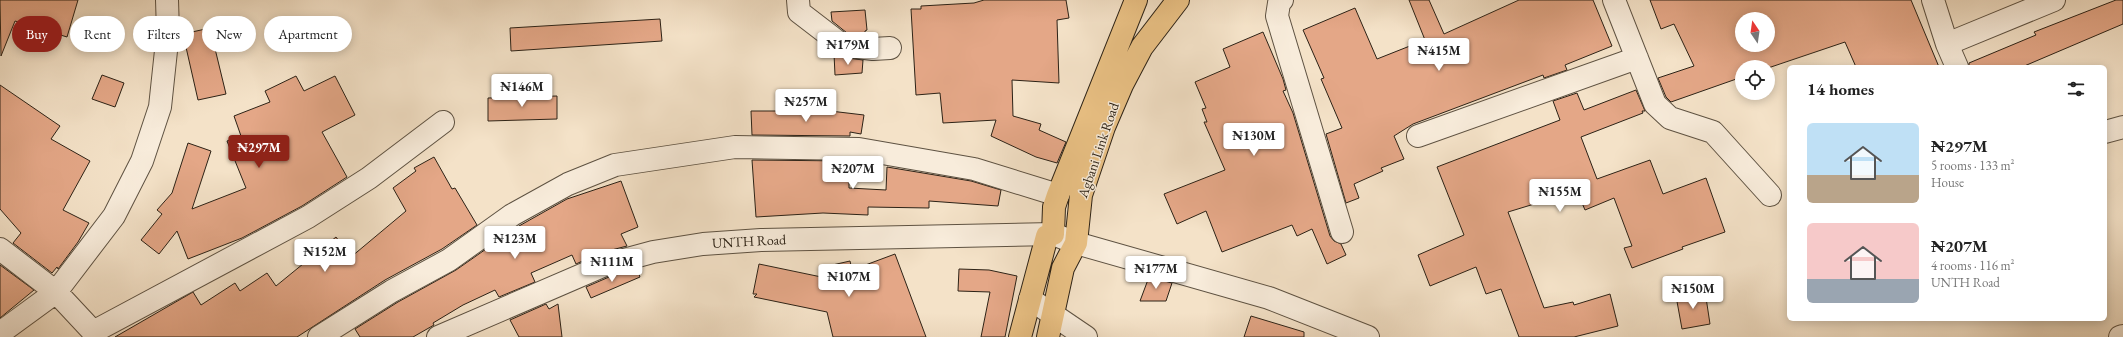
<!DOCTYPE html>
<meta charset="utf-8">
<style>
body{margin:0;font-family:"EB Garamond",serif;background:#f6f6f6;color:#222;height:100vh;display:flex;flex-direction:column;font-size:15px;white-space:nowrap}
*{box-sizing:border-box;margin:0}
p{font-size:13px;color:#767676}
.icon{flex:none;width:22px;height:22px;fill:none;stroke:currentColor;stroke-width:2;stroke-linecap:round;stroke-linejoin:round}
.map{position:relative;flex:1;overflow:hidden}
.panel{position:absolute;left:1787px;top:65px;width:320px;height:256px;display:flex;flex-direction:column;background:#fff;border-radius:6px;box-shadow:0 2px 10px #0003}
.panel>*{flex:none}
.hud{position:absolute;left:12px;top:16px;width:380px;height:36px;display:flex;gap:8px}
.needle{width:26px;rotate:347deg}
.tools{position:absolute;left:1735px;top:12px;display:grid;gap:8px}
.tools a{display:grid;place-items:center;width:40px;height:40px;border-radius:50%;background:#fff;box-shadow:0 2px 10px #0003;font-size:20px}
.price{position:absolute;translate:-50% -34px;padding:0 9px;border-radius:4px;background:#fff;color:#222;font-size:13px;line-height:26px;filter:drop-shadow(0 1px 2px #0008)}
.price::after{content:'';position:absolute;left:50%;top:24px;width:12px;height:9px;margin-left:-6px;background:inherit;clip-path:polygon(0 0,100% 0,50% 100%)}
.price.on{background:#8f2418;color:#fff}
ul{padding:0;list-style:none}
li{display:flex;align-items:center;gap:12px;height:100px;padding:0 20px}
li span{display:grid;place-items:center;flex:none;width:112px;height:80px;border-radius:6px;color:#555}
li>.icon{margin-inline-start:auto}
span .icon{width:48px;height:48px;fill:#fffc;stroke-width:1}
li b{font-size:17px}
h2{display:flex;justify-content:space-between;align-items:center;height:48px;padding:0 20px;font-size:17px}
.tag{padding:0 14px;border-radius:18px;background:#fff;box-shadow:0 2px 10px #0003;font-size:14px;line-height:36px}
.tag.on{background:#8f2418;color:#fff}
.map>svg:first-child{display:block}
.building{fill:#e4a787;stroke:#2c2216;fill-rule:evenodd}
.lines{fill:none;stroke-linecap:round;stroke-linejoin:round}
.minor-casing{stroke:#5e5242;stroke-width:24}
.major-casing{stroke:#2c2216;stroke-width:24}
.minor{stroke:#f8ecdb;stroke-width:22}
.major{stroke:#eac184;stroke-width:22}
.labels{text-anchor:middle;stroke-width:3;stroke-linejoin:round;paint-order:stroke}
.street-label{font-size:14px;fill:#2c2216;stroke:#f8ecdb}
</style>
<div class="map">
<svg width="2123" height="337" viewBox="0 0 2123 337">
<rect width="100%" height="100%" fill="#f4e2c8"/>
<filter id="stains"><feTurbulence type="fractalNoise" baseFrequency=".005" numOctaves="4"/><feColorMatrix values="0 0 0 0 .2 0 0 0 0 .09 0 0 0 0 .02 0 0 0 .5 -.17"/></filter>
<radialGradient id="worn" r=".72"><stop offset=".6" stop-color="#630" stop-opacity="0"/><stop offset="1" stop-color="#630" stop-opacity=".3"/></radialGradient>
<path class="building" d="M0,0H78L67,37L15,21L1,56Z
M984,0H1066L1069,18L1057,20L1059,83L1012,80L1013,116L1041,124L1039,130L1066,142L1057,163L1036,157L991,136L996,120L943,123L940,93L916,95L911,9H921V6L974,3Z
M1409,0H1429L1444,34L1519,0H1593L1612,46L1565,65L1567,70L1544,78L1543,75L1413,124L1394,136L1404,159L1381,168L1383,171L1354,184L1359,198L1346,203L1326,134L1342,128L1321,79L1324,78L1303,30L1355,8L1377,59L1425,40Z
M1650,0H1911L1939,67H1856L1845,42L1768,68L1742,67V77L1671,102L1666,97L1658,78L1694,66L1674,24L1661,29ZM1742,19H1768V45H1742Z
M2116,0H2123V24L2022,67H1969V63L2036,35L2034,32Z
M865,10L867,30L865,31V35L847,33L832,21L831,12Z
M660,19L662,41L511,51L510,28Z
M210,28L226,94L198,100L183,34Z
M1263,32L1283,79L1286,90L1283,91L1293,113L1330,236L1334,241L1341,244L1346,255L1327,264L1312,229L1297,236L1292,225L1222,252L1206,211L1177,224L1164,194L1225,170L1204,122H1207L1202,109L1206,108L1195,82L1230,67L1223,49Z
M834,54L840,57L863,60L862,73L835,75Z
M102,75L124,83L115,107L92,99Z
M296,76L304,91L335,76L355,115L322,132L347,177L302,206L242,238L188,259L177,231L159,254L141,240L162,214L157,210L172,193L188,143L211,151L192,209L246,188L227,141L241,136L234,116L270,102L265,91Z
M0,85L60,126L51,139L90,161L63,210L89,223L78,242L58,269L57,267L52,273L13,243L21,233L0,209Z
M1636,90L1645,111H1642L1643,113L1581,137L1597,179L1650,160L1663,194L1706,178L1725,232L1682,247L1683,249L1632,268L1624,248L1632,246L1614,198L1585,210L1577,191L1508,212L1544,308L1573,302L1574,305L1610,294L1618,326L1574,337H1519L1501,289L1486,294L1476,267L1430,286L1418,255L1464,235L1437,167L1560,120L1553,101L1577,93L1584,110Z
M557,96V119L488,121V98Z
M788,106L864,115L861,134L850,132V136L752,135L751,111H789Z
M434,157L452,189L455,188L477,225L442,249L385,280L297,337H115L193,292L201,305L235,283L240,291L267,273L276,286L336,237L351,257L406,211L393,188L416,171L414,168Z
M752,160L849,161V188L886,190L887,167L971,181L1001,190L998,206L929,201V208L868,207V215L823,213L756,217Z
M621,181L638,227L621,234L627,246L600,253L576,264L572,255L531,273L535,282L499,297L495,290L463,305L433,323L434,325L413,337H360L355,329L398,302L456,270L519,226L567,199Z
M895,254L926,337H833L827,312L754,297L757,294H753L759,264L831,279L828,266L850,261L852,270Z
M0,265L34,290L0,318Z
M637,269L640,277L591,298L586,287L609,277Z
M959,269L989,270L1017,276L1005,337H981L990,292L958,291Z
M1149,277L1172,283L1166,301H1140Z
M1705,291L1710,324L1682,329L1676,296Z
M546,304L549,309L558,304L562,337H519L510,320Z
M1251,316L1304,332V337H1244Z"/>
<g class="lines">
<g class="minor-casing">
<path id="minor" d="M798,0L799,12L842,45L873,49L890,48
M1282,0L1279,3L1277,16L1342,232
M1614,0L1655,104L1670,118L1713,132L1770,195
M1933,0L1947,44L1957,67
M1947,44L2054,0
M2105,132L2123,127
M1418,136L1637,58
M0,249L56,292L98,337
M1030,299L1086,337
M93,332L308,217L369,178L443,122
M0,333L56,292L114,216L142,161L160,107L168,32L167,0
M319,337L392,291L449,260L512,215L568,184L615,165L735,147L859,149L974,169L1058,195
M438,337L605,265L653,252L703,244L761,240L1053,234L1076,243L1269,298L1368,337
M2120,337L2123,336"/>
</g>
<g class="major-casing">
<path id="major" d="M1020,337L1047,236L1053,234L1054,207L1058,195L1136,0
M1048,337L1063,268L1076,243L1081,195L1104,127L1122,85L1142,47L1178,0"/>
</g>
<use href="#minor" class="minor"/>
<use href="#major" class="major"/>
</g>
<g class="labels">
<g class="street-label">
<text transform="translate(1098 150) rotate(-71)" y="5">Agbani Link Road</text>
<text transform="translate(749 241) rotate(-3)" y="5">UNTH Road</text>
</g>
</g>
<rect width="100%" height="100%" filter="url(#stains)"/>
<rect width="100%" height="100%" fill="url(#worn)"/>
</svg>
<div class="tools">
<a><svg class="needle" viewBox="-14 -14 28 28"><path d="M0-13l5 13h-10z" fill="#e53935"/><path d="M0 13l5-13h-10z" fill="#767676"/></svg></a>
<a><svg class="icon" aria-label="locate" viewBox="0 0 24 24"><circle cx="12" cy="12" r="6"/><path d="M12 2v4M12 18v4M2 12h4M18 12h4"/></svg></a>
</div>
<b class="price" style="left:848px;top:66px">₦179M</b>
<b class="price" style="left:1439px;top:72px">₦415M</b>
<b class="price" style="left:522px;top:108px">₦146M</b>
<b class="price" style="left:806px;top:123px">₦257M</b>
<b class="price" style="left:1254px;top:157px">₦130M</b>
<b class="price on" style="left:259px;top:169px">₦297M</b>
<b class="price" style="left:853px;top:190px">₦207M</b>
<b class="price" style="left:1560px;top:213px">₦155M</b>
<b class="price" style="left:515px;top:260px">₦123M</b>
<b class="price" style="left:325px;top:273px">₦152M</b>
<b class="price" style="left:612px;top:283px">₦111M</b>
<b class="price" style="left:1156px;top:290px">₦177M</b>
<b class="price" style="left:849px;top:298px">₦107M</b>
<b class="price" style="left:1693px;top:310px">₦150M</b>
<div class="hud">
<a class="tag on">Buy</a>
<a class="tag">Rent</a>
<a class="tag">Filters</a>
<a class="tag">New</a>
<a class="tag">Apartment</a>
</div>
<section class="panel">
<h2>14 homes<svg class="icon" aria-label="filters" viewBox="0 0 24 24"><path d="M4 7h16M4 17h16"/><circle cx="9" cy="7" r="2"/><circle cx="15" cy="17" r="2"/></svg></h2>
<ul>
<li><span style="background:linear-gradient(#bfe0f5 65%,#b9a48a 0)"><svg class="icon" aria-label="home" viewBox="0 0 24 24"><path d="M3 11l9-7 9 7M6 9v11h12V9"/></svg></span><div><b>₦297M</b><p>5 rooms · 133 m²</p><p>House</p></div></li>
<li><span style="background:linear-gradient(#f6c9c9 70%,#9aa5b1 0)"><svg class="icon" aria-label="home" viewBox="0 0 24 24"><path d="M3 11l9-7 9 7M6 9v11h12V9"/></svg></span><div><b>₦207M</b><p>4 rooms · 116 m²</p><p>UNTH Road</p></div></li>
</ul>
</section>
</div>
